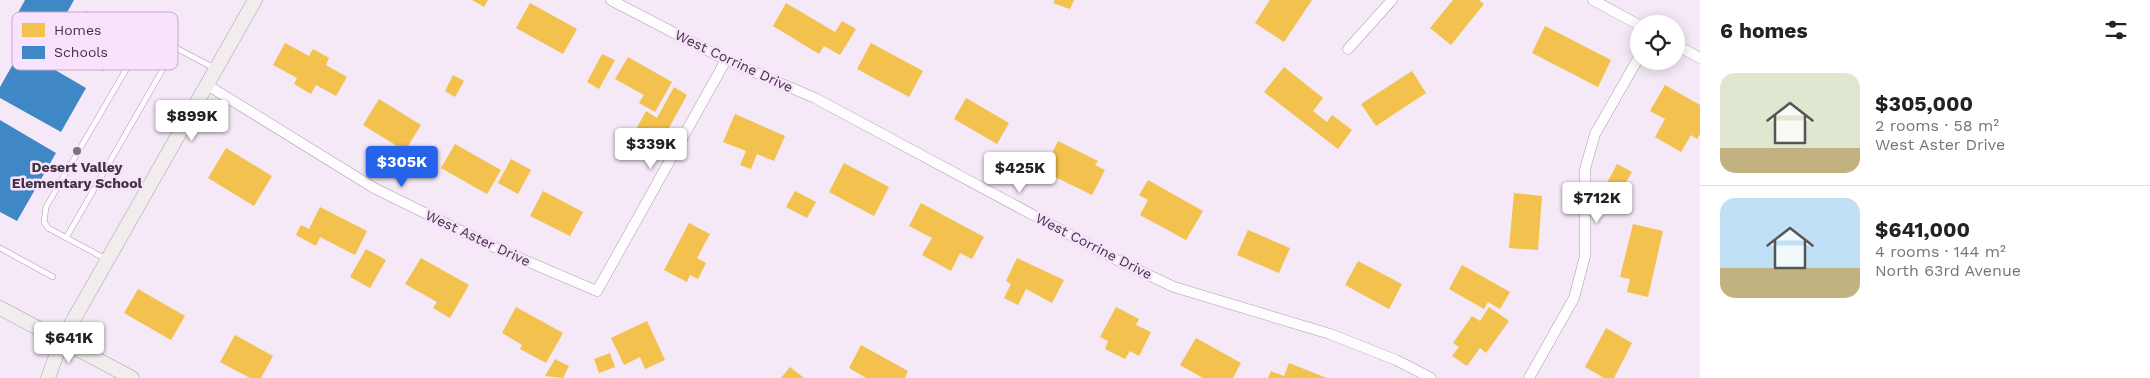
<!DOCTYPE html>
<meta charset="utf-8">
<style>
body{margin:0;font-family:"Work Sans",sans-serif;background:#f6f6f6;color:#222;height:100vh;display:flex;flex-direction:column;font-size:19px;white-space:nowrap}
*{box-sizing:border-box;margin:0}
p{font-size:16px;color:#767676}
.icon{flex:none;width:28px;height:28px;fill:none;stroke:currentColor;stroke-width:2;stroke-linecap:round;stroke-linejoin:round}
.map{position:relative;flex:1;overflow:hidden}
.details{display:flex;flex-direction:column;background:#fff;width:450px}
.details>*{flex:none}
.tools{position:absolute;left:1630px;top:15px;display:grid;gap:10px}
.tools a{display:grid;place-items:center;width:55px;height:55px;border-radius:50%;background:#fff;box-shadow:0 2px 12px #0003;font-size:25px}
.price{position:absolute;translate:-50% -42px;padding:0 11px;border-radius:5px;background:#fff;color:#222;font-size:16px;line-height:32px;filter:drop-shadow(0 1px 2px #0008)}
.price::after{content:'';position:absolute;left:50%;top:30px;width:15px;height:11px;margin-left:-8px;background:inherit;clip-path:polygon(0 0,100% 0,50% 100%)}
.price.selected{background:#2563eb;color:#fff}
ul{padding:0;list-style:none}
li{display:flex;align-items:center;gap:15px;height:125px;padding:0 20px}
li+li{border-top:1px solid #e0e0e0}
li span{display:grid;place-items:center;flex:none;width:140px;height:100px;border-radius:15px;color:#555}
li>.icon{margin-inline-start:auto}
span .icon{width:60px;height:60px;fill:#fffc;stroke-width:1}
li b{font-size:21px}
h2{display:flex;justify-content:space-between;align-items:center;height:60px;padding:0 20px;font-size:21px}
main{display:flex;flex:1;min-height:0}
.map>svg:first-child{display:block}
.homes{fill:#f2c14e}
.schools{fill:#3f88c5}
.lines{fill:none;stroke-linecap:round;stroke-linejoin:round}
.lane-casing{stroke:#a99fab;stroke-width:6}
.street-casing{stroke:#a99fab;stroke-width:11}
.secondary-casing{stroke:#a99fab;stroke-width:15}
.lane{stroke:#fefcfe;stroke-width:5}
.street{stroke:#fefcfe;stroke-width:10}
.secondary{stroke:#f1edec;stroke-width:14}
.poi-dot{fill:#7d737f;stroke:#f9e2fd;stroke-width:2}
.labels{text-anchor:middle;stroke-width:5;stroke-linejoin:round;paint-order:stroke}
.street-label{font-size:14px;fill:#3d343e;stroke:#f9e2fd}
.poi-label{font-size:14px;font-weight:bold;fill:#3d343e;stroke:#f9e2fd}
.key{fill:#f9e2fd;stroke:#c1aec4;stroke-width:1}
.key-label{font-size:14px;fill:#3d343e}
</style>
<main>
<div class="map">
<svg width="1700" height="378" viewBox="0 0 1700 378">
<rect width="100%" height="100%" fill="#f5e8f7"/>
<path class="homes" d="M472,0H488L484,7Z
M1055,0H1074L1070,9L1053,3Z
M1270,0H1312L1284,42L1255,23Z
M1453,0H1479L1484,4L1451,45L1430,28Z
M530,3L577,29L563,54L516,28Z
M786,3L835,32L842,21L856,29L840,55L824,46L819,54L773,26Z
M1545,26L1611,60L1598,87L1532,53Z
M285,43L309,56L313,49L329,58L326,65L347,77L336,96L316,85L311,94L294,84L297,78L273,65Z
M871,43L923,71L909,97L857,69Z
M602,54L615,60L599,89L587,82Z
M628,57L672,82L655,112L639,103L644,95L615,79Z
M1284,67L1323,98L1313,111L1327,122L1332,115L1352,130L1338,149L1264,92Z
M1412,71L1426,93L1376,126L1361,104Z
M453,75L464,81L455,97L445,91Z
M1665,85L1700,105V134L1697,139L1691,135L1681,152L1655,137L1665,119L1650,111Z
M674,87L687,95L653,157L628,144L646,111L657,118Z
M966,98L1009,123L997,144L954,119Z
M379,99L421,125L405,151L363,125Z
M735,114L785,136L774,161L757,154L751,169L740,165L746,151L723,142Z
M1058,141L1098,161L1095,165L1105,170L1092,195L1043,171Z
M455,144L501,170L487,194L441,168Z
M226,148L272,176L254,206L208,178Z
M511,159L531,170L518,194L498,183Z
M844,163L889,187L874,216L829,192Z
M1617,164L1632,172L1620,193L1606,185Z
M1148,180L1203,211L1186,240L1140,215L1148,200L1139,195Z
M543,191L583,212L570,236L530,216Z
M795,191L816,202L807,218L786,207Z
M1514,193L1542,196L1538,250L1509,248Z
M921,203L984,237L972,259L960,253L951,271L922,255L932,238L909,226Z
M320,207L367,231L355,255L320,237L316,246L296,235L301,225L309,229Z
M689,223L710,234L697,258L706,263L698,279L690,275L687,282L664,270Z
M1633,224L1663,231L1648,297L1627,292L1630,279L1620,277Z
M1248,230L1290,248L1279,273L1237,255Z
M366,249L386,260L370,288L350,277Z
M421,258L469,285L450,318L433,308L437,302L405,284Z
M1017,258L1064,280L1052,303L1026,289L1018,305L1004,298L1011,284L1006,281Z
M1358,261L1402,284L1389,309L1345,285Z
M1462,265L1510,292L1500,309L1488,302L1484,309L1449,289Z
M138,289L185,316L171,340L124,313Z
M516,307L563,333L546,363L520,349L522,345L502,333Z
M1116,307L1139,319L1136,325L1151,332L1139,356L1130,351L1125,359L1105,349L1108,341L1100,337Z
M1489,307L1509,321L1486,353L1480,348L1467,366L1452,356L1459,347L1453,343L1472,316L1480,321Z
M647,321L665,360L645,369L640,357L624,365L611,338Z
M1606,328L1632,343L1614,378H1604L1585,367Z
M235,335L273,356L261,378H250L220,362Z
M1196,338L1241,363L1233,378H1203L1180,365Z
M861,345L908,371L905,378H866L849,368Z
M610,353L615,367L599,373L594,359Z
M555,359L569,366L563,378L545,376Z
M1289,363L1327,378H1268L1271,371L1284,376Z
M790,367L804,378H781Z"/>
<path class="schools" d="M25,0H74L51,41L14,20Z
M86,11L124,32L103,71L65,50Z
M21,50L86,88L61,132L0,98V87Z
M0,120L56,153L17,221L0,212Z"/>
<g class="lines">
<g class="lane-casing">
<path id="lane" d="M66,238L175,48
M0,248L53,277
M106,259L48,228L44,222L46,207L142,42L148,38H157L216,69"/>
</g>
<g class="street-casing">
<path id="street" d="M611,0L726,60L815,98L1117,260L1174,287L1330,334L1396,360L1431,378
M1593,0L1639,25
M1676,45L1700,58
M1348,49L1392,0
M207,85L374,188L496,248L597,291L726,60
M1529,378L1574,298L1585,256V169L1595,134L1639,57"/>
</g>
<g class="secondary-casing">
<path id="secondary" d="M0,308L132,378
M48,378L62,340L255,0"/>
</g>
<use href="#lane" class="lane"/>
<use href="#street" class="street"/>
<use href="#secondary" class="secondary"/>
</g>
<circle class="poi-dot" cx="77" cy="151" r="5"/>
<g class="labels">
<g class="street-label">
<text transform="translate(734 61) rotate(25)" y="5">West Corrine Drive</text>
<text transform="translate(478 238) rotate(25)" y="5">West Aster Drive</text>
<text transform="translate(1094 246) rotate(27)" y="5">West Corrine Drive</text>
</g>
<g class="poi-label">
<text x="77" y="172">Desert Valley<tspan x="77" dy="16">Elementary School</tspan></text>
</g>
</g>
<rect x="12" y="12" width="166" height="58" rx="8" class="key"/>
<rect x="22" y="23" width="23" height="14" fill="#f2c14e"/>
<rect x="22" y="46" width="23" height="13" fill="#3f88c5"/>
<g class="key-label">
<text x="54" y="35">Homes</text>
<text x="54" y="57">Schools</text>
</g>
</svg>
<div class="tools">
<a><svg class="icon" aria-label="locate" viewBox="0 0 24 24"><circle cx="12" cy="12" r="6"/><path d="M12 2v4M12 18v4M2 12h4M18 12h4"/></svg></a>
</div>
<b class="price" style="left:192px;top:142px">$899K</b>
<b class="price" style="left:651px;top:170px">$339K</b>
<b class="price selected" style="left:402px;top:188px">$305K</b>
<b class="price" style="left:1020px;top:194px">$425K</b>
<b class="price" style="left:1597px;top:224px">$712K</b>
<b class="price" style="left:69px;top:364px">$641K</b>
</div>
<section class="details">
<h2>6 homes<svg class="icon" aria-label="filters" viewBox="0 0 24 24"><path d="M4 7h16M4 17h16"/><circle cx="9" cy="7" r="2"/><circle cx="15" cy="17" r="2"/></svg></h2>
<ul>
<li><span style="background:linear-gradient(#dfe7d0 75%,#c2b280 0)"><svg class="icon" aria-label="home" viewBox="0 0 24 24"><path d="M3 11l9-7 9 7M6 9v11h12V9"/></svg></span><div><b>$305,000</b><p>2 rooms · 58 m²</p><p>West Aster Drive</p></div></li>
<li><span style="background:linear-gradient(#bfe0f5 70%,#c2b280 0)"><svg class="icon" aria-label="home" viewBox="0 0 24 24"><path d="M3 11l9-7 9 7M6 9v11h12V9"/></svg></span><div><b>$641,000</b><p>4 rooms · 144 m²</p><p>North 63rd Avenue</p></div></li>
</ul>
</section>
</main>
